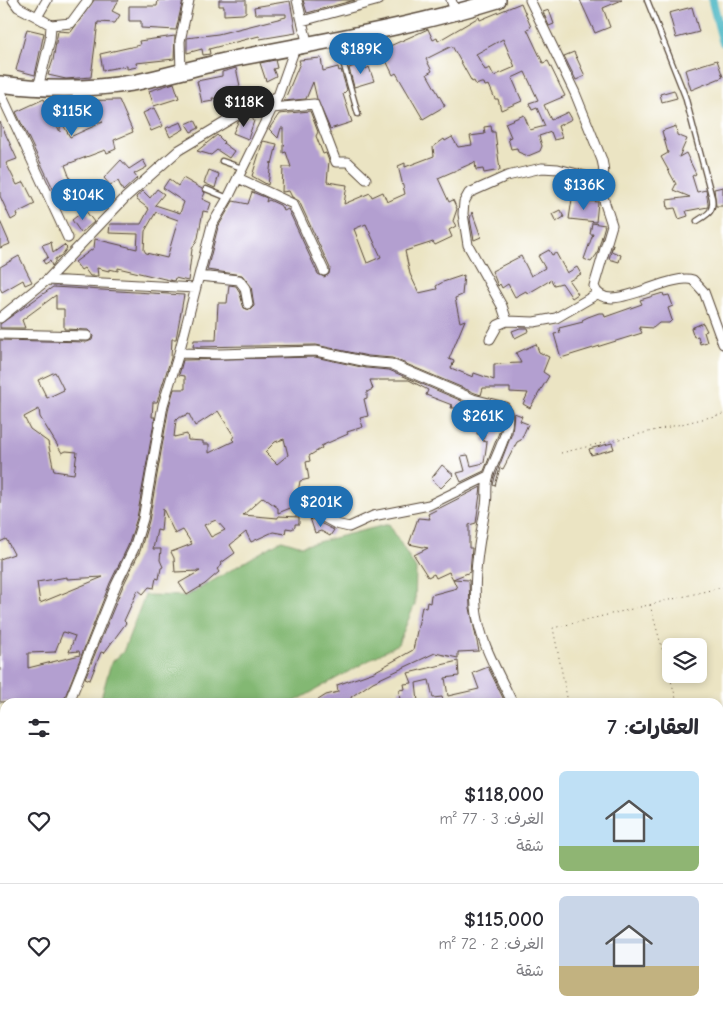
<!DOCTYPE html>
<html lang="ar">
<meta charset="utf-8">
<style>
body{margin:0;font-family:"Comic Neue","Playpen Sans Arabic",sans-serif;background:#f2f2f3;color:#2b2b33;direction:rtl;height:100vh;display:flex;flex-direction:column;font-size:19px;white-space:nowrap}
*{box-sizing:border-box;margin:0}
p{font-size:16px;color:#7c7c81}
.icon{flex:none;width:28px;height:28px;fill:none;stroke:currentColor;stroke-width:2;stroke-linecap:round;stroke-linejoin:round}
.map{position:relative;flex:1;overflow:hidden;direction:ltr}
.panel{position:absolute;left:0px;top:698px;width:724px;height:321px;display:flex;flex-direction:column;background:#fff;border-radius:15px 15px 0 0;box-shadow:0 2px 8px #0003;direction:rtl}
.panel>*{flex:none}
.fabs{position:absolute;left:662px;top:638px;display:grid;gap:10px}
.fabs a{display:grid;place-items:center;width:45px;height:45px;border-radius:8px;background:#fff;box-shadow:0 2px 8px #0003;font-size:25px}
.price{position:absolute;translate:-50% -42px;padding:0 11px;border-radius:18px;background:#1f6fb2;color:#fff;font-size:16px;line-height:32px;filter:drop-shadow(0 1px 2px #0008)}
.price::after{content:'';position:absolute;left:50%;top:30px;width:15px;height:11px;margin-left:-8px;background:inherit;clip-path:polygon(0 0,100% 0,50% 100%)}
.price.current{background:#222;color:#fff}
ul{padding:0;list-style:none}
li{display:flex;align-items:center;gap:15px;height:125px;padding:0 25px}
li+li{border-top:1px solid #e1e1e2}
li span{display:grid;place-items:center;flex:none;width:140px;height:100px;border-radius:8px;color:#555}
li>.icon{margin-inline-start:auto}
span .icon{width:60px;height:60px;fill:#fffc;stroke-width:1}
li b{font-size:21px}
h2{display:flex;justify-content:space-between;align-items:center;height:60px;padding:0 25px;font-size:21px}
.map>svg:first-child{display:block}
.green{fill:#a4d786;stroke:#708052}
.forest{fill:#83b873;stroke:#5f7148}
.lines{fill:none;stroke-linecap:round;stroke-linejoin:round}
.canal{stroke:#48b6c3;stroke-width:9}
.building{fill:#b39fd0;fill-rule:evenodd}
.service-casing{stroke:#554637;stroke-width:7}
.minor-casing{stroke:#554637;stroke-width:11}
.primary-casing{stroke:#554637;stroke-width:18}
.path{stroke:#554637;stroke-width:1;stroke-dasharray:1 4;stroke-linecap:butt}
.service{stroke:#fff;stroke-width:4.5}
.minor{stroke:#fff;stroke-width:9}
.primary{stroke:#fff;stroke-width:15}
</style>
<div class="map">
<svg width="723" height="1018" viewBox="0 0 723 1018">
<rect width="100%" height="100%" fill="#fff"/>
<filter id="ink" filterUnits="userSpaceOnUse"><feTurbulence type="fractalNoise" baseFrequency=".02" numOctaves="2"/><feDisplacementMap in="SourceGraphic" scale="10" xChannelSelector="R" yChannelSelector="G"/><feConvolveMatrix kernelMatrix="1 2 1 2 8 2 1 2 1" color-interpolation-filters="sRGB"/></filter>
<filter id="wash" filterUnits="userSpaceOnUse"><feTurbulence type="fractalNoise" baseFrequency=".0096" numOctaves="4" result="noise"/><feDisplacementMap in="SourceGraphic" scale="20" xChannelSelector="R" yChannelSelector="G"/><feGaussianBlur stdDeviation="1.12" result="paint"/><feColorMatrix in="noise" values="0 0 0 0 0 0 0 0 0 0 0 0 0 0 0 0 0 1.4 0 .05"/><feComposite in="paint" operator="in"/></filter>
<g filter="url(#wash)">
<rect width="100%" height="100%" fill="#ebe4c3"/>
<path class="green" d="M5,789V838L0,839V791Z"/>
<path class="forest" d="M389,524L416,569L415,604L398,644L294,702H100L111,663L123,652L145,595L187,596L282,540L302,546Z"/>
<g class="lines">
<path class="canal" d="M712,0L723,42"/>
</g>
<g id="blocks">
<path class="building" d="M94,0H119L112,11L120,15L115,23L98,22L91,77L66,79L48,75L53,60L58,31L71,32Z
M158,0H183L176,30L141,28V21H129V6H157Z
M219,0H246V12L243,14L224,15V6H219Z
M303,0H355L307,13Z
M580,0H622L603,8L610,27L595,33Z
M290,1L296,33L260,39L259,36L209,49L210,54L203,55L202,49L187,53V38L218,34L286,17V14H255L254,7Z
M521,3L531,27L527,29L543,63L548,61L565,96L544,105L551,120L568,112L572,119L558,126L562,138L554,140L551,132L539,136L542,146L540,151L528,156L518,152L517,148L511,149L508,138L511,137L505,123L524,115L530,130L545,126L537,108L532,110L529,103L538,100L525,72L512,78L522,101L501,110L498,99H495L489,85L485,86L484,83H481L476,85L474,81L472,82L452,46L426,59L432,71L427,74L445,106L423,119L396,73L393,75L381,50L428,29L433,40L437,38L438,41L479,17L480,20ZM503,39L515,67L494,76L490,68L485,70L476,54Z
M692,7L699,32L676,38L669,13Z
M549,10L554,24L549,26L543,12Z
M27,29L44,33L35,75L16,70Z
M175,36L174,59L136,63L137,67L127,69V66L103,70L100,54L140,45L139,41Z
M574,52L585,76L576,80L564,56Z
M321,58L323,71L338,67L339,71L341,70L347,90L343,94L352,122L330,129L317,99L313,82L306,99L284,101L300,63L299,60Z
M275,60L277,68L273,69L276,76L266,81L260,63Z
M717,60L723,77L691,90L685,70Z
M364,62L366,69L369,67L374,81L354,87L349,68Z
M236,68L240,86L226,90L225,99L212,98L213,101L202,103L197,81L222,76V72Z
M174,83L179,98L154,106L149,91Z
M674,90L677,98L662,102L660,94Z
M44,99L60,132L61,101L119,100L133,132L114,140L116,149L107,153L105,150L65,165L78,200L62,207L16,112ZM61,121L103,122L70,137Z
M154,108L163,126L151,131L143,113Z
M310,111L318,132L316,136L323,154L326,153L329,161L327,182L347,185L344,204L370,193L372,197L383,192L387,202L405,194L398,166L405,163V167L434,156L433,147L444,139L445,141L452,137L458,147L472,145L470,136L485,134L484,127L491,126L492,132H495L500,170L484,173L483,169L476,170L475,162L438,178L449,202L453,200L457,209L453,221L456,226L449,230L452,237L435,245L433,242L405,251L410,274L419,293L437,289L436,286L443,282L464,275L462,295L455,298L460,322L465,320L449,359L454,361L451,368L473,377L474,373L494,380V364L521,363L516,353L536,344L539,352L549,357L543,372L549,376L530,408L523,404L528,393L510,392V388H483L481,395L475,393L392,358L368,356L316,345L193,347L194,340H216L218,303H227L229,285L236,286L239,291L244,308L250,310L254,306L251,286L242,275L207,270L218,227L233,201L248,204L252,192L267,198L266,202L269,200L280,205L284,211L288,209L318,274L324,277L329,274L330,268L299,201L292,197L289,191L282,192L283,167H291L286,152L283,153V145H285L283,143V128H281L278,138L269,129L279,114ZM366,224L381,257L367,263L354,229Z
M251,116L254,121L248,139L233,133L238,122Z
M195,120L199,128L191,132L186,124Z
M0,122L17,159L6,163L17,185L24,182L35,204L17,213L18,216L11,220L0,196Z
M181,122L184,129L170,137L166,128Z
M676,126L677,135L687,139L679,157L686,153L696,174L692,176L697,192L706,190L708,203V207L686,211L688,216L679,219L675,208L668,209L667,200L690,197L673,190L676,184L661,157L668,153L662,131Z
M217,135L224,142L223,143L234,151L229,158L217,150L211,155L197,151Z
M263,141L277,144L272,164L271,162L268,185L252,176Z
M121,160L129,169L143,160L147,167L134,174L137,178L123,191L118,181L110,185L104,178Z
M209,170L219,174L215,188L204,183Z
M183,178L202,189L205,193L202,199L211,203L208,212L203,211L198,238L192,249L188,281L175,278L174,281L169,280L118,268V271L109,269V271L97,268L98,276H90L84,268L81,270L75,262L94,248L95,239L137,249L138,234L109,233L110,224H141L149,209L137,200L136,197L143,191L150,198L157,189L164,194L155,205L180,213L184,202L163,188L169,179L178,186ZM156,212L178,220L167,258L146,253L144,250L145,231Z
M723,187V206H716L714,189Z
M572,199L598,202L596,222L569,219Z
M85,210L94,222L81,233L72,220Z
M560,210L564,217L556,222L552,214Z
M472,212L481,237L474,240L470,219Z
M0,221L10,244L0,248Z
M592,223L605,225L597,254L591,262L584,259L593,234H590Z
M51,242L53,253L64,245L67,248L62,255L55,259V262L52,266L50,261L45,264L43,261L48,257L42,245Z
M613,245L611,251L621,255L619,262L609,259Z
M549,250L552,255L556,253L567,273L577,267L581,274L569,281L578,294L572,298L562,283L554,285L551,280L527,294L526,291L515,297L508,284L502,288L500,284L498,286L492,271L521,256L531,276L545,268L538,256Z
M19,256L32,282L25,285L23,280L2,292L0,288V267Z
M53,287L184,295L176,339H172L171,358L157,402H153L152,417H155L137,518L128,546L110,583L63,702H0V559L14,554L6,539L0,542V340L87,342L92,340L93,336L88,330L64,329V309H56V295L22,320L25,328H0V324ZM55,372L64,390L47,398L38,380ZM39,409L40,417L62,453L66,451L77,452L74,474L54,471L48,442L30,429L24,417ZM67,577V579L103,577L40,603L37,582ZM63,632L75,636L69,652L79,651L80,655L28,668V653L55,652Z
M663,293L664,296L669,295L673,306L668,308L672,320L669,323H659L653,328L639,327L642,333L561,358L554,334L560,333L559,328L583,322L582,320L588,317L599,313H604L605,317L642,304L640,300Z
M703,323L707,331L704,332L707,342L700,344L698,336L694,337L691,328Z
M520,328H528L529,331L515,338L512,331Z
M315,357L366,368L389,370L462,401V408H451L452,405L426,395L428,390L409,380H370L373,389L367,392V398L364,399L368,416L360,418L363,427L347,432L348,434L321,446L322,448L309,456L310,461L306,462L309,479L300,481L297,498L301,496L303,503L278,513V508L263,497L243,515L278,518V516L299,517V524H295V527L292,529L286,528L285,534L273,532L251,542L246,532L230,545L235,553L221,563L222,565L217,569L219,572L205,584L187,595L179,583L200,571L175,572L174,558L171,552L192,544L183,530L175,534L163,509L161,531L157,530L153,549H161L160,560L163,567L161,568L159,579L156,578L154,588L149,587L143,594L138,590L124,621L126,623L104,653L101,652L90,680L85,678L122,588L140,551L149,521L169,406L174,389H185V376L179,375L183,360ZM218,411L234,436L232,439L234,441L209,453V444H203V441L188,440L187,434L174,437L176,420L178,418L189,414L195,426ZM284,439L288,455L277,464L265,452L275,442ZM216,520L225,530L211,537L204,525Z
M482,408L500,412V430L484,471L461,482L457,473L465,471L461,456L468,455L471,466L484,463L487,442L483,441L485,434H477Z
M514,413L522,416L520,421L528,424L521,440L517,442L503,469L500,468L495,486L493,485L495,477L512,433Z
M612,443L614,449L591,455L589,449Z
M442,465L454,475L441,488L431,479Z
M481,487L476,523L469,525V548H472L470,572L453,579L449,572L436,578L434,574L428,577L414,555L428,548L409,544L418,518L430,519L428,514Z
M310,518L334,530L330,536L321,531L315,533Z
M453,579L469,580L470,608L479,651L458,652V658L435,653L373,682L351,697L352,702H315L326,695L338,692L337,685L374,672L413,650L422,607L426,608L427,602L430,603L431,595L457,588Z
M458,661L459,676L445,678L448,696L479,689L473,673L488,667L505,702H444L442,697L433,698L429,680L416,683L418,702H400L399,690L405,689L404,684L412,683L408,673Z"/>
</g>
</g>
<g filter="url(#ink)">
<use href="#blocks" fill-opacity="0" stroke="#554637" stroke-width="1"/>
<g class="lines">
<g class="service-casing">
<path id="service" d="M647,0L685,96L712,198C714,212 708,214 697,221
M337,41L358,114
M222,161L242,168
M206,189L228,198"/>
</g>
<g class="minor-casing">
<path id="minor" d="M13,0L18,7L37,17
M297,0L308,46
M451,0L456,13
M530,0L575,93L602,160C604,169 606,175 597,179L612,225L594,286C604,319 667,272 693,280L704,292L723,344
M302,21L379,0
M51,25L71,23L88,0
M181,71L180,41L189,0
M38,88L50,40L51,25L37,17L47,0
M0,92L68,238
M272,108L314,104L336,162H348L366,179
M238,178L293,204L324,271
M199,276L239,280L245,288L248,304
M47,280L195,288
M597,294L556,318L534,322L507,321L502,306L468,245L463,214L464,202L469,193L507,176L542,168L558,169L597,179
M0,318L47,280L126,197L179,150L234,117L278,96
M0,334L87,336
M490,339L498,325L507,321
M179,353L219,354L316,351L367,362L391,364L473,399L505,407C515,425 495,456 489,475C485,485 488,495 486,505C480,537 473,574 476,607C479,641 498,672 512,702
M314,512L336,524L349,527L373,516L429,505L488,476
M69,702L116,585L134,548L143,519L163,405L179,353L212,225L228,198L278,96L295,48
M0,766L5,764
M0,937L5,949
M31,1014L33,1018
M420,1014L422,1018
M565,1014L567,1018
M179,1018L184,1014
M385,1018L392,1014"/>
</g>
<g class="primary-casing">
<path id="primary" d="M0,84C45,90 88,90 132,83C169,76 206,64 243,57C329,40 415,26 498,0"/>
</g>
<path class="path" d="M561,453L723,414
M650,605L677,702
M568,702L553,628L723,587
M719,960H723"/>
<use href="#service" class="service"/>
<use href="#minor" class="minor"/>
<use href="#primary" class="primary"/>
</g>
</g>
</svg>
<div class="fabs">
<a><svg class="icon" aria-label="layers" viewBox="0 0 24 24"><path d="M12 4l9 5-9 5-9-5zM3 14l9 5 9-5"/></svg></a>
</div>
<b class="price" style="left:361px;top:75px">$189K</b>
<b class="price current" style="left:244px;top:128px">$118K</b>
<b class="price" style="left:72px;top:137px">$115K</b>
<b class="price" style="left:584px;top:211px">$136K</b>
<b class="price" style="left:83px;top:221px">$104K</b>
<b class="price" style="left:483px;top:442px">$261K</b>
<b class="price" style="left:321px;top:528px">$201K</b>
<section class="panel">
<h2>العقارات: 7<svg class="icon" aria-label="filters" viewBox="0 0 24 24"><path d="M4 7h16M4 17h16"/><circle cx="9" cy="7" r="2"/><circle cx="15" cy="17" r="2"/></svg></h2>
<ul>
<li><span style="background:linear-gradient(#bfe0f5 75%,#8fb573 0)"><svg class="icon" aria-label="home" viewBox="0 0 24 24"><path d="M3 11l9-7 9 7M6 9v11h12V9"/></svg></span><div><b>$118,000</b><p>الغرف: 3 · 77 m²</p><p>شقة</p></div><svg class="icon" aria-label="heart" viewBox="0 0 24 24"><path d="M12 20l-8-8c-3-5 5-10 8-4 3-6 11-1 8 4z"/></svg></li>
<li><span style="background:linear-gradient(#c9d6e8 70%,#c2b280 0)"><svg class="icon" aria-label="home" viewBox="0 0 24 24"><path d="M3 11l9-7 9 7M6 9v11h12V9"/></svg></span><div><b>$115,000</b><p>الغرف: 2 · 72 m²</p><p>شقة</p></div><svg class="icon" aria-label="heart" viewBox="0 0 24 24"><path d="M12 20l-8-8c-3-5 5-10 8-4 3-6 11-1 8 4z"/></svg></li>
</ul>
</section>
</div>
